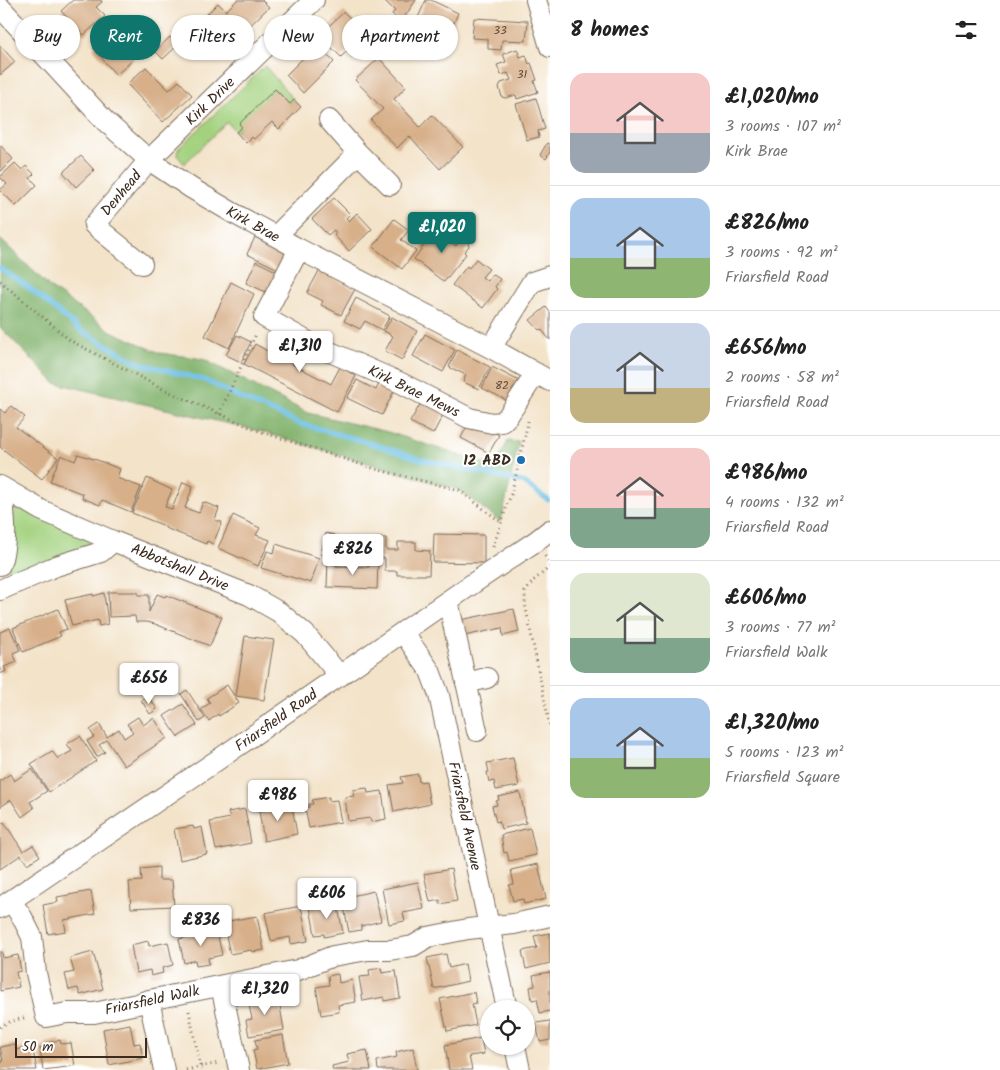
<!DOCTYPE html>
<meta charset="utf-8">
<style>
body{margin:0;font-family:Kalam,sans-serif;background:#f2f2f2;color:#222;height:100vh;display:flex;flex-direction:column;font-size:19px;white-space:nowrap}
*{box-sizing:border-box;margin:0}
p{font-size:16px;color:#767676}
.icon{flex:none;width:28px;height:28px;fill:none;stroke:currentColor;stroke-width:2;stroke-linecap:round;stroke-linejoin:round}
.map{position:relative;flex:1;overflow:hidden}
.details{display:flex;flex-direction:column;background:#fff;width:450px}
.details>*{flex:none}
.hud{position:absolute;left:15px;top:15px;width:460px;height:45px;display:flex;gap:10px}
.fabs{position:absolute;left:480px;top:1000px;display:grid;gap:10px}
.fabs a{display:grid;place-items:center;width:55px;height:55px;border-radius:50%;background:#fff;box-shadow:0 1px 4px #0004;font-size:25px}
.scale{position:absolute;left:15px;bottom:12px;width:132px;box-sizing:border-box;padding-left:5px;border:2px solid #3b2a1e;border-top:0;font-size:14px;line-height:18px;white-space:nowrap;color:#3b2a1e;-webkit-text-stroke:4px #fff;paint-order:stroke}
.price{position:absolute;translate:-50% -42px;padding:0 11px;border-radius:5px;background:#fff;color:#222;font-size:16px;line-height:32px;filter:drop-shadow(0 1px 2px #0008)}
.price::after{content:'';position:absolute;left:50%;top:30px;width:15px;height:11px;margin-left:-8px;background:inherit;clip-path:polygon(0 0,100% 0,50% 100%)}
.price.current{background:#0f766e;color:#fff}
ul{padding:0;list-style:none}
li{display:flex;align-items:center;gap:15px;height:125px;padding:0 20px}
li+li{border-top:1px solid #e0e0e0}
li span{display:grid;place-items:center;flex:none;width:140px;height:100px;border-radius:15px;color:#555}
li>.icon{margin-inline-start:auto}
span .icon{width:60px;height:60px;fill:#fffc;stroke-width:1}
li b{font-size:21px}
h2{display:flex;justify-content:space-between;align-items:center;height:60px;padding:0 20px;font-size:21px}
.tag{padding:0 18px;border-radius:22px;background:#fff;box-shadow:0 1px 4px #0004;font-size:18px;line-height:45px}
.tag.current{background:#0f766e;color:#fff}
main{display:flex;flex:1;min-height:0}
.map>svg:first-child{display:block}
.green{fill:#a3d17e;stroke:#6f7e4e}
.forest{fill:#82b36d;stroke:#5e6e46}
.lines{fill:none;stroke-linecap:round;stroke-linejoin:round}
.stream{stroke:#67bee4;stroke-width:5}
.building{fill:#d7af88}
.minor-casing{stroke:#7b6b5a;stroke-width:22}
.path{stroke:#7b6b5a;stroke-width:3;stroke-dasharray:1 4;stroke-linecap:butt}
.minor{stroke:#fff;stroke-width:20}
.poi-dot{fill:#1f6fb2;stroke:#fff;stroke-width:2}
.labels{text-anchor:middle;stroke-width:4;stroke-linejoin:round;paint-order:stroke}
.number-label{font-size:12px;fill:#624b38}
.street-label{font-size:15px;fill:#3b2a1e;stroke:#fff}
.poi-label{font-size:15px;font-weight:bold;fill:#3b2a1e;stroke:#fff;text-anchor:end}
</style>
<main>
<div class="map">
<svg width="550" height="1070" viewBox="0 0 550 1070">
<rect width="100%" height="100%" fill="#fff"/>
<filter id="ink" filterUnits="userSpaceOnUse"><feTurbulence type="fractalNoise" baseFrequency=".02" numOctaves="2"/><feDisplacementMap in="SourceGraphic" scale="10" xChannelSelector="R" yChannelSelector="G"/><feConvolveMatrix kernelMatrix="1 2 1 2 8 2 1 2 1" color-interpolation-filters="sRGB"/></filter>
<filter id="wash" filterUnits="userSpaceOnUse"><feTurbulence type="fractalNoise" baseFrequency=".0096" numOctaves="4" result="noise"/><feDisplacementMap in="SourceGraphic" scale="20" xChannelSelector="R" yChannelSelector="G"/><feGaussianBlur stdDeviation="1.12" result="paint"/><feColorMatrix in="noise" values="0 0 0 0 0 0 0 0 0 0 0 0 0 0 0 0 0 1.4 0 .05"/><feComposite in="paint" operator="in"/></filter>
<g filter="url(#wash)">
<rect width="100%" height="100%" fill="#f3e3c9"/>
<path class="green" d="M265,66L294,100L290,104L275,89L236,132L227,122L184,164L177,155L178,149Z
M22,509L87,538L89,545L86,551L14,577L8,573L14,510Z"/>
<path class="forest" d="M0,239L51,288L111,331L160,353L203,359L308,413L388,432L495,467L508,441L519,442L501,522L459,490L259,431L55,383L0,327Z"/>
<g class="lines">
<path class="stream" d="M0,268L28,287L80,330L138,363L204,380L243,399L301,424L370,443L420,459L523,482L548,500"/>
</g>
<g id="blocks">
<path class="building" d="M73,0H101L102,2L96,7L105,16L84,35L61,11Z
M237,0H262L269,7L226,49L199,22L218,3L226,11Z
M384,0H416L401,22L392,14L395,11Z
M426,0H431L458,13L448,37L442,34L440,40H433L429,35L432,29L416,22Z
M344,12L362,30L369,24L382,37L375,43L365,34L356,43L361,48L352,57L347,51L341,57L319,35Z
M474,18L528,21L526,41L502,40L501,50L488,49V39L472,38Z
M400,31L413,45L403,54L390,41Z
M110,32L134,59L116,75L93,48Z
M170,37L178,45L163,59L155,51Z
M317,44L334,62L303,93L286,75Z
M0,45L15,62L0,75Z
M517,49L520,57L526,55L529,64L531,63L537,80L534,81L538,92L517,99L516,95L506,98L502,97L499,87L501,83L511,80L508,73L501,75L497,65L506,62L503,54Z
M379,58L406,87L394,99L420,127L432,115L463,147L440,169L409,136L397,148L371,120L383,109L355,80Z
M146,67L169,90L179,81L192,95L163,122L127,84Z
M275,89L290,104L294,100L301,107L279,129L272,122L254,139L252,137L246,143L236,132L242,127L239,124Z
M536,98L545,129L538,131L539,137L527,140L516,104Z
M547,143L550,145V152L546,159L540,155Z
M0,145L13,159L0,172Z
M81,156L94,170L76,187L63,172Z
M15,163L22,170L26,166L34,174L30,178L37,185L16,206L0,190L7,184L0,177Z
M334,198L350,214L346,218L349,221L357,213L372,229L349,251L334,235L336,233L334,230L328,235L312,219Z
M394,219L409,230L401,240L416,251L402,269L373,247Z
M452,226L457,229L456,234L452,243L456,246L460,240H464L468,243L469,246L464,252L466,254L444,282L414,259L428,240L431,242L439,232H443L448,228Z
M256,235L287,251L278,269L247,254Z
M476,259L489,269L482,277L487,281L492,274L500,279L495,287L497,289L483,308L452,285L467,266L469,268Z
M256,261L278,272L268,293L246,283Z
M319,271L355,289L341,315L321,305L323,301L307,293Z
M231,282L254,294L229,348L205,336Z
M356,298L390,316L382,330L365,321L360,329L344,321Z
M546,307L550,312V340L541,329L539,330L530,320Z
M392,317L417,331L402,360L385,351L393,336L384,331Z
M294,326L308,333L292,364L331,384L340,367L356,376L337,412L244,364L255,344L278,357Z
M425,334L455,350L443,372L413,356Z
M237,335L251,342L241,362L226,355Z
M457,350L490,367L479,389L463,382L466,375L449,367Z
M492,367L523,383L512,403L482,388Z
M382,377L397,385L382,415L347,398L357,380L376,390Z
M423,399L445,411L433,434L410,422Z
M11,406L25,417L16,427L58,458L42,479L0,447V409L5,413Z
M470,420L499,435L489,453L461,438Z
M78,454L97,460L120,469L117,478L141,487L131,512L102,500L100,505L82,498L83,494L50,481L61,455L75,461Z
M147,478L172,490L165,507L172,509L183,482L193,486L185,508L199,513L203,502L219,508L215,520L222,522L213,544L207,541L206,544L165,528V526L132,513Z
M233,515L260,528L256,535L270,540L258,566L218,548Z
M326,533L334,535L329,556L321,554Z
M434,534L484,535V563L433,562Z
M377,538H386V550H398V542H416V550L430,551L429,575H397V571H385V558H378Z
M276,544L319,558L311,583L261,568L267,551L274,553Z
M328,559H336V566L369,567V560H378L377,589L327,587Z
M108,592H138V595H149V612L157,594L165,597L166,595L222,617L210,646L155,624L147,622H136L135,616L109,617Z
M104,593L108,624L99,626L98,620L72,626L65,600L93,594V596Z
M58,609L67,629L59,632L61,636L23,652L13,628Z
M514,609L519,632L503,636L502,628L464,636L460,620Z
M10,628L20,650L13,653L17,662L4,667L6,671L0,674V632Z
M245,636L274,640L264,700L236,696Z
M227,685L239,703L219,716L218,714L209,721L201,709L210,703L207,698Z
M187,690L205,718L199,722L181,694Z
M148,696L157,709L150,714L141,700Z
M183,704L197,725L178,737L164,716Z
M138,717L143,725L154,718L167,738L124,766L107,740L99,745L105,752L97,757L87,741L94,737L90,730L99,724L107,737L119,729L124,738L133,732L127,724Z
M80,736L96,761L49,792L31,764L52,751L58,759L72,751L67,744Z
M513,758L519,786L496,790L494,781L489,782L487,772H489L487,763Z
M32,769L47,791L30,802L34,808L22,817L11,800L0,807V781L10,774L14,781Z
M418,774L419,782L426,781L430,804L394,812L389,785L403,783L401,777Z
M367,788L368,793L382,791L386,819L371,822L370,818L348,821L345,797L354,796L353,790Z
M520,792L526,823L501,829L499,821L496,822L492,806L497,805L496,801L499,800L498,797Z
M329,797V801L337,800L341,822L309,828L305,808L309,807V804H313L312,800Z
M291,800L297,834L264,841L259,811L278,807L277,803Z
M245,809L251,843L216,850L210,822L230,818L228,812Z
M4,822L23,851L33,845L40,856L27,864L21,855L0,869V825Z
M193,826L194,829L202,827L207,854L180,860L174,829Z
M530,828L536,855L509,861L507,852L504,853L501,835Z
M538,864L546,899L524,904L523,899L513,901L509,885L514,884L511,870Z
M159,867V880H172L174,906L131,908L129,882L142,881L141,869Z
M451,869L457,901L440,904V900L430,902L424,874Z
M418,882L424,909L403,913L405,921L389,924L382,889Z
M91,891L95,914L64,920L66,931L48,934L43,905L58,902L57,897Z
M374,891L381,921L361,926V930L349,932L342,898Z
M337,902L343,933L324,937V934L315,935L310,907Z
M301,906L308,941L291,944L290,937L271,941L265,913Z
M257,916L264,950L252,952L251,950L230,954L223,922Z
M216,927L222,955L208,958L209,964L196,966L195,960L184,963L179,939L198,935V931Z
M550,933V963L526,969L522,951L537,948L534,936Z
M148,941L149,946L168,942L173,965L162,968L163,973L151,976L150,970L136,973L131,945Z
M0,952H2L3,958L18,955L21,971L16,972L19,987L0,991Z
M93,952L103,989L80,995L78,988L69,990L65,974L74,972L70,958Z
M446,954L449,968L465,964L468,981L434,989L427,958Z
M381,968L382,973L396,971L400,998L384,1001V997L363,1001L359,977L370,976L369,970Z
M550,972V1011L540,1013L537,999L532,1000L530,987L535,986L533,975Z
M338,974L339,983L352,980L356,1002L338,1005L339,1012L321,1015L316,987L329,985L328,976Z
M474,992L476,1003L472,1004L476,1025L447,1031L440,999Z
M278,994L284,1030L249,1036L246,1020L252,1019L248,1000Z
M550,1021V1040L540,1042L536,1023Z
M130,1024L134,1044L140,1043L143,1058L109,1065L103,1029Z
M283,1035L288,1063L257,1069L253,1050L257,1049L255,1040Z
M481,1038L484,1054L469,1056L472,1070H449L445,1045Z
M60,1040L61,1044L71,1043L75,1066L43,1070L40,1048L46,1046V1043Z
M15,1044L16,1050L32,1046L37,1070H0V1063L3,1062L0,1047Z
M413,1048L417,1070H378L377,1061L397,1057L396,1052Z
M367,1050L371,1070H333L332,1066L349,1062L347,1054Z"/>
</g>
</g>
<g filter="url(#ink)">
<use href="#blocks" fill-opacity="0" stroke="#7b6b5a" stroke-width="1"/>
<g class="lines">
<g class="minor-casing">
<path id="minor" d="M536,0L550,47
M0,7L105,121L149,160L191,188L233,213L299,249L491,348L550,381
M329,120L358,153L390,185
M276,236L358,153
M299,249L264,317L312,344L401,383L469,418L492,423L502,422L508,416L536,373
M142,264L94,225L149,160L314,0
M491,348L532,282L550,276
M0,486L41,510L113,541L249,595L279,612L305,634L340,676
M0,565C9,540 4,514 2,488
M0,590L56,566L101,552L108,546L113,541
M448,601L477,731
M403,632L430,671L439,695L507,1009
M466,683L487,678
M11,901L22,917L32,937L36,973L46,1017L67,1013H94L137,1004L149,1000L298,970L333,956L368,950H390L413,946L428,937L468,929L514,924L550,916
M0,908L219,759L478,580L536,541L550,530
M221,986L239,1070
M149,1000L164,1070
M515,1046L520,1070"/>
</g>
<path class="path" d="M0,281L71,341L167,391L259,431L375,469L459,490L501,522
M219,414L256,334
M493,547L511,494L518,467L528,421
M545,556L550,564
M550,567L533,581L525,592V604L550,727
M189,1011L201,1070
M0,1027C9,1021 17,1020 27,1017
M186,1070L219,1063"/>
<use href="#minor" class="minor"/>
</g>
</g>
<circle class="poi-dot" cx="521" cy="460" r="5"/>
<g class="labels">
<g class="number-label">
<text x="500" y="34">33</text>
<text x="522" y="78">31</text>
<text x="502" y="389">82</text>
</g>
<g class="street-label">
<text transform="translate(210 101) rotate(-44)" y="5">Kirk Drive</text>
<text transform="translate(121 193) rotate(-50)" y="5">Denhead</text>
<text transform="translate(253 224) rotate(29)" y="5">Kirk Brae</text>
<text transform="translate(414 391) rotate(26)" y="5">Kirk Brae Mews</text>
<text transform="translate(180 567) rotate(22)" y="5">Abbotshall Drive</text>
<text transform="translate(276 720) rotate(-35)" y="5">Friarsfield Road</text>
<text transform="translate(465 816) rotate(78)" y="5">Friarsfield Avenue</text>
<text transform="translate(152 1000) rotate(-12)" y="5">Friarsfield Walk</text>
</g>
<g class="poi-label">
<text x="511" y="465">12 ABD</text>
</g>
</g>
</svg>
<div class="fabs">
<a><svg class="icon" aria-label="locate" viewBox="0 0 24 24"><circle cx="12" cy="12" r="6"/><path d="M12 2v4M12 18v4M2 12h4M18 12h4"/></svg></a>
</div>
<div class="scale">50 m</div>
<b class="price current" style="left:442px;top:254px">£1,020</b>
<b class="price" style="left:300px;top:373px">£1,310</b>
<b class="price" style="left:353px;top:576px">£826</b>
<b class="price" style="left:149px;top:705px">£656</b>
<b class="price" style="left:278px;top:822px">£986</b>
<b class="price" style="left:327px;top:920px">£606</b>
<b class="price" style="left:201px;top:947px">£836</b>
<b class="price" style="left:265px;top:1016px">£1,320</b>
<div class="hud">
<a class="tag">Buy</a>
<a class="tag current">Rent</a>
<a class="tag">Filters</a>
<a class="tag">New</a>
<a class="tag">Apartment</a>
</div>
</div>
<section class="details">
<h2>8 homes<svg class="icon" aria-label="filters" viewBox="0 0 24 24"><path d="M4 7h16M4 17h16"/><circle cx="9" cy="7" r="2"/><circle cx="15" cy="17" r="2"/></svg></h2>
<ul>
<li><span style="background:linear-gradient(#f6c9c9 60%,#9aa5b1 0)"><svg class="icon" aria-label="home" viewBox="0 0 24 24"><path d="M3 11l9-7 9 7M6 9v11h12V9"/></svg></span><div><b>£1,020/mo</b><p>3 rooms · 107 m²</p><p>Kirk Brae</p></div></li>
<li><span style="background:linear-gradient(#a9c7e8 60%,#8fb573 0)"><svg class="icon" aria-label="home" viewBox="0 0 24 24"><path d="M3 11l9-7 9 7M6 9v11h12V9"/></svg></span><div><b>£826/mo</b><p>3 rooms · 92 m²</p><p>Friarsfield Road</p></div></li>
<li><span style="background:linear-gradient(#c9d6e8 65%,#c2b280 0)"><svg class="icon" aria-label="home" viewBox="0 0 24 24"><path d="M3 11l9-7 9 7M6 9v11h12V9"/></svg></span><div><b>£656/mo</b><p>2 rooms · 58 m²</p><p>Friarsfield Road</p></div></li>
<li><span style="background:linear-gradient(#f6c9c9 60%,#7fa58c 0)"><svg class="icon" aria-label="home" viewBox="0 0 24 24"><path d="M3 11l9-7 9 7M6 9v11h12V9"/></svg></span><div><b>£986/mo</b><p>4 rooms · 132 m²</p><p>Friarsfield Road</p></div></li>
<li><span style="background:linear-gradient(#dfe7d0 65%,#7fa58c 0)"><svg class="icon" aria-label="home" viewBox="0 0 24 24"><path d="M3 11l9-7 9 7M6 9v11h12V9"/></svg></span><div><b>£606/mo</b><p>3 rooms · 77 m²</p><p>Friarsfield Walk</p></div></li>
<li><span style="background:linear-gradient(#a9c7e8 60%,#8fb573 0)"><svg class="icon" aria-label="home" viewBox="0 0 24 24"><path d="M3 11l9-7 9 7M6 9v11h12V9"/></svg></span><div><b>£1,320/mo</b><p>5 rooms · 123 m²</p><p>Friarsfield Square</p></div></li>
</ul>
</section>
</main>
